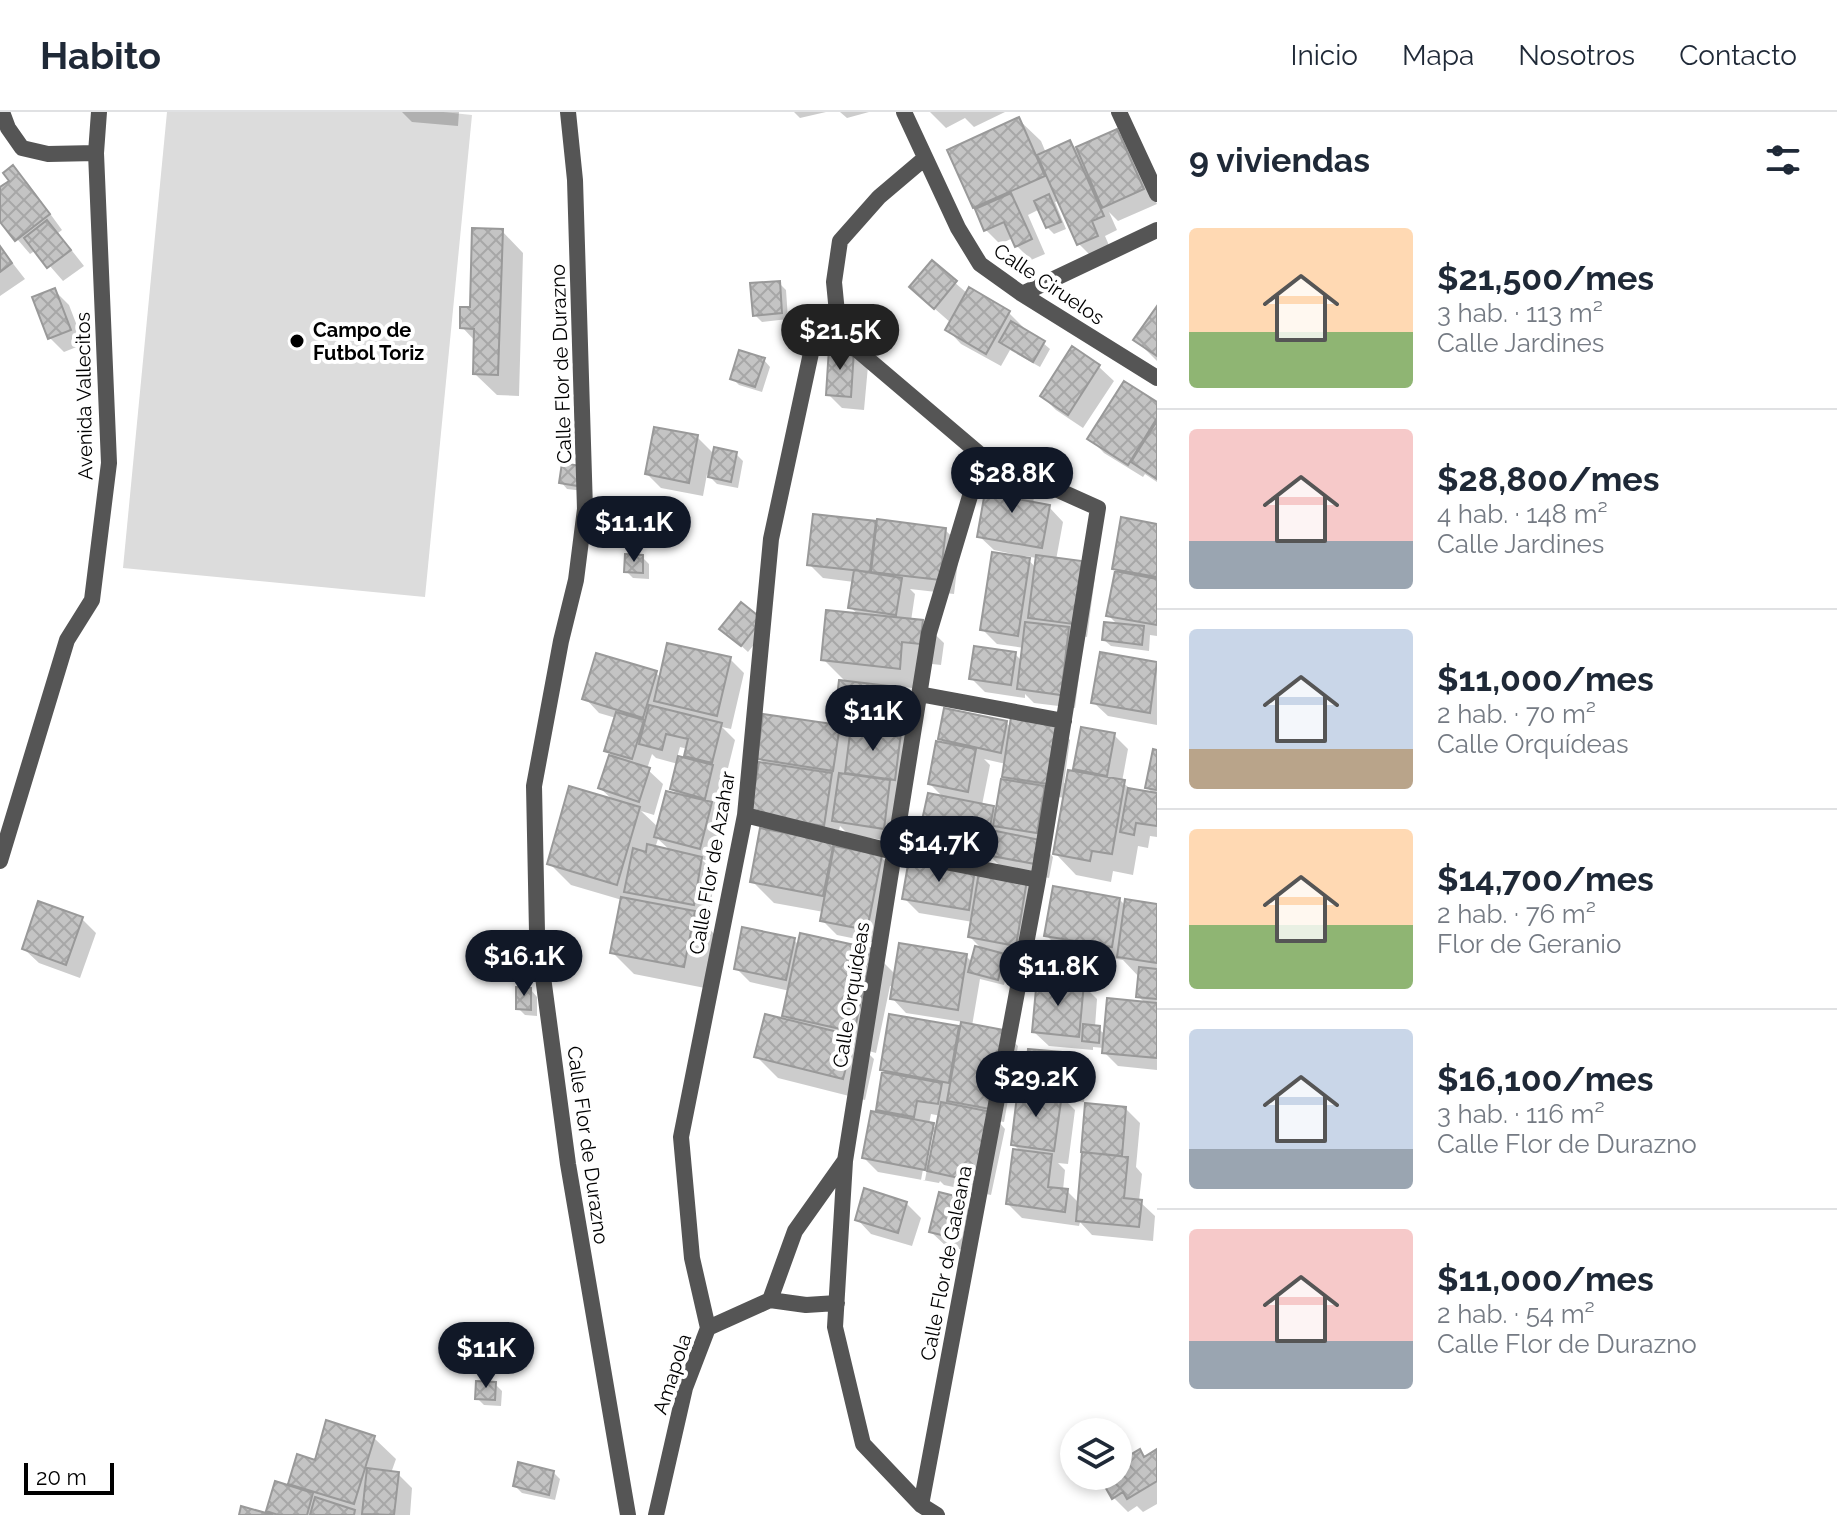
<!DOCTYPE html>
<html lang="es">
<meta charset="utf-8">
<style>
body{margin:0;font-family:Raleway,sans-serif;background:#f2f2f3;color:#1f2937;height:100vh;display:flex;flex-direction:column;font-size:30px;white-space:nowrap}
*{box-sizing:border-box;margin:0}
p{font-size:26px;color:#747a83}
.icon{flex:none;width:44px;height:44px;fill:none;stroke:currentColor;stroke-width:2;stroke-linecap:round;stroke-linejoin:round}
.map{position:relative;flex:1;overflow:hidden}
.details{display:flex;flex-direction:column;background:#fff;width:680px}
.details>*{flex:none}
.controls{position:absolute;left:1060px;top:1306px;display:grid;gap:16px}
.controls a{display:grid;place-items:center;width:72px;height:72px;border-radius:50%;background:#fff;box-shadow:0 4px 12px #0003;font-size:40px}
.scale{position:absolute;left:24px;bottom:20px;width:90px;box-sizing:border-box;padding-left:8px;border:4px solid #000;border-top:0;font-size:22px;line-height:28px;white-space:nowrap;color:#000;-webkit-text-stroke:6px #fff;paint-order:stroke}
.price{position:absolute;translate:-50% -68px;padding:0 18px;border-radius:28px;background:#111827;color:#fff;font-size:26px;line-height:52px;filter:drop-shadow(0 2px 4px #0008)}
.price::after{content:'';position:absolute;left:50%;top:48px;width:24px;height:18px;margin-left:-12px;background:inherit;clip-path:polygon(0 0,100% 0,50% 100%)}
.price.active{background:#222;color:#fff}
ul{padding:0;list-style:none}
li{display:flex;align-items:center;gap:24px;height:200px;padding:0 32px}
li+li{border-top:2px solid #e0e1e3}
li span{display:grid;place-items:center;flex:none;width:224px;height:160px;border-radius:8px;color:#555}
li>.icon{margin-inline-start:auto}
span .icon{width:96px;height:96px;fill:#fffc;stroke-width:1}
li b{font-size:34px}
h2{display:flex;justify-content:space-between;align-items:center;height:96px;padding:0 32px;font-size:34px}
header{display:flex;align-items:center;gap:48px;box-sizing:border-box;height:112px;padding:0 40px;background:#fff;border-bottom:2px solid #e0e1e3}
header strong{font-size:38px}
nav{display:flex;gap:44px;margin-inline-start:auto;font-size:28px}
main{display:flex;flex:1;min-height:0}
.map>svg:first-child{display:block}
.green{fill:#dcdcdc}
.shadow{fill:#0003;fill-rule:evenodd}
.building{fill:url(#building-cross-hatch);stroke:#999;stroke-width:2}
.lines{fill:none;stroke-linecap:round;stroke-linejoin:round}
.minor{stroke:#555;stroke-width:16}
.poi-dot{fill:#000;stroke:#fff;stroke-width:3}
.labels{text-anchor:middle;stroke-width:8;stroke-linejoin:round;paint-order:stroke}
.street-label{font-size:20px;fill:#000;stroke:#fff}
.poi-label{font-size:20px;font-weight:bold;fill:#000;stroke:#fff;text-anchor:start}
</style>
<header>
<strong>Habito</strong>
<nav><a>Inicio</a><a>Mapa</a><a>Nosotros</a><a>Contacto</a></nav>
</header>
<main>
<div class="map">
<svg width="1157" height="1403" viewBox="0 0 1157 1403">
<defs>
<pattern id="building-cross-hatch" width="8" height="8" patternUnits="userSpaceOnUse" patternTransform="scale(2)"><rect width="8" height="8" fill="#c4c4c4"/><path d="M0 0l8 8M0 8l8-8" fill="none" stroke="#a7a7a7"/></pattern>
</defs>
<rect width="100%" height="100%" fill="#fff"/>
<path class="green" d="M167,0H443L472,3L425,485L123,456Z"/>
<path class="shadow" d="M402,0H459L458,14L412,10Z
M794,0H826L800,6Z
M840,0H869L847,6Z
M930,0H1005L974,15L965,6L946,16Z
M1019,8L1041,29L1046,41L1070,30L1076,37L1116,19L1131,33L1157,92L1118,109L1109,100L1117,118L1105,124L1111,138L1093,146L1079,132L1060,88L1055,90L1066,117L1054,122L1047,115L1040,97L1028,103L1045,142L1031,148L1016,133L1013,126L1000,132L986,118L974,95Z
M13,56L27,70L62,118L58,121L84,154L63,169L36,138L30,142L0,107V78L11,69Z
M502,119L523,141L519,284L497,283L475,262L476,230L462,215L472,197Z
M0,135L25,167L0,184Z
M932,151L968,182L1009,201L1023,215L1022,218L1043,231L1050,237L1040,255L1010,238L1001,254L961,232L947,217L951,211L926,189Z
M779,171L786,178L788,207L762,210L755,203Z
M55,179L69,193L84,232L64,240L49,225Z
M1157,197V249L1136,228Z
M1072,237L1099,255L1114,269L1083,316L1056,298L1042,284Z
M853,240L868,254L864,298L842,296L828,282Z
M764,248L770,255L762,280L739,273L732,266Z
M1157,293V370L1145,362L1143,365L1104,341L1090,326Z
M697,325L715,343L736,342L743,349L738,376L717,372L707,362L703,384L661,376L647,362Z
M563,354L584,379L567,377L561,370Z
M1020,370L1034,385L1033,392L1049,395L1063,410L1056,448L1081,451L1095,465L1087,525L1075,523L1083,532L1075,596L1034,591L1025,582V586L985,580L971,566L1015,542L1023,550L1024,536L997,532L982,517L1017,443L994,438L979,424ZM1025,444L1037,446L1036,456Z
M814,404L945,418L960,432L954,482L910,477L915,482L911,509L922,510L944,531L941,553L923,551L921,577L886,573L903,590L902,598L917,613L898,730L849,723L840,714L837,727L833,732L837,737L881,745L895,759L881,832L837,823L822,808L824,800L774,791L752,769L770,720L752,702L766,653L759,646L765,604L842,616L836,610L847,571L823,547L859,503L850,495L854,470L823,466L809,452Z
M1123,408L1157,414V524L1150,523L1149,539L1111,534L1104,528L1118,513L1108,503Z
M642,445L649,452V467L633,466L626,459Z
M768,515L748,540L722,516Z
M1101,543L1157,552V613L1108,604L1093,590Z
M730,547L744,561L731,617L722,615L735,628L726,664L720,663L727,670L719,701L725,707L714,750L701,747L716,761L708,806L697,804L715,823L705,876L634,862L612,840L622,788L571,773L549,751L614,689L600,676L611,643L607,638L616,606L599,601L585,586L656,561L661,566ZM680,635L688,637L686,643L693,650L677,646ZM652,642L656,646L678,652L672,677L679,684L659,716L641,699L654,703L663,672L647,657ZM658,727L672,740L655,736Z
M1006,611L1012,616L1056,613L1070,628L1064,671L1067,672L1081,662L1076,657L1114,623L1128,637L1122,670L1133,679L1154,683L1147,675L1157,640V725L1150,724L1148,736L1138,734L1133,763L1113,759L1111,770L1076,763L1055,741L1065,686L1051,684L1042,733L1053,745L1049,766L1002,756L993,747L936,736L922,721L944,686L930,672L947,633L940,627ZM984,647L1006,652L1004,665L1011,671L998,700L993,696L982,693L990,653Z
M910,749L1026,770L1040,784L1030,847L1002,842L1010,850L1004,873L980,867L972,914L1003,920L1018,934L1004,1010L998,1009L1005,1017L991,1083L944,1073L940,1069L939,1071L878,1060L864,1046L877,1002L884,960L882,958L958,916L962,919L963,910L906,901L892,886L894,875L890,874L876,941L865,938L874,947L865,988L778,966L756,944L792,910L784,903L790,879L750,870L736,856L794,828L800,834L872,839L896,863L966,844L973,851L984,839L970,825L973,810L919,801L905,787ZM931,1002L941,1004L938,1017L929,1012ZM930,1020H934L925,1068H921Z
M1119,787L1126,794H1157V958L1118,954L1104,940V936L1093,935V938L1049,934L1034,920L1083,873L1097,887L1095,915L1105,922L1146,892L1138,884L1140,866L1123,848L1061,838L1047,824Z
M82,807L96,821L80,866L39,851L24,837Z
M531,878L537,885V904L525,903L518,896Z
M1072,943L1086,957L1084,990L1065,988L1075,998L1068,1052L1058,1051L1065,1058L1063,1078L1067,1079L1079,1091L1087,993L1126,997L1140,1011L1136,1055L1142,1062L1139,1089L1155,1104L1153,1129L1092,1123L1080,1110L1079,1114L1022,1106L1008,1092L1021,1040L1013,1032L1036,980L1027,971Z
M962,1087L977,1102L968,1139L946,1134L931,1120Z
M906,1091L921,1106L912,1134L871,1122L857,1107Z
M495,1272L502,1279L501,1294L484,1293L477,1286Z
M374,1326L396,1347L391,1361L398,1362L412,1376L410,1403H273L268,1399L297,1378L290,1371L316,1350Z
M1140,1339L1146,1346L1157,1340V1392L1143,1400L1137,1394L1128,1400L1114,1386L1101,1364H1118V1352Z
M553,1360L560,1367L555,1388L522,1381L515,1374Z"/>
<path class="building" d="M1019,5L1045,64L973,96L947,38Z
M1117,17L1144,77L1102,96L1076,35Z
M1070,28L1104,104L1092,109L1098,124L1077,133L1037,43Z
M13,53L50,102L15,129L0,110V75L9,69L3,61Z
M1011,81L1032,127L1015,135L1004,110L984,119L975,97Z
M1049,82L1061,110L1046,116L1034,89Z
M47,108L71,138L47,156L24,126Z
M472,116L503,117L498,263L473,262L474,217L460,216V195H470Z
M0,134L12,151L0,160Z
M932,148L957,169L934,197L909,175Z
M780,169L782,201L753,204L750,171Z
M969,175L1010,199L986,242L945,218Z
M55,176L71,218L48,227L32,185Z
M1157,194V244L1133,228Z
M1011,209L1045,229L1033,250L999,230Z
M1072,234L1100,253L1068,303L1040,284Z
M829,236L854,238L851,285L826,283Z
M739,238L765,246L755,275L730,267Z
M1124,269L1157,290V306L1128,353L1087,327Z
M1157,309V367L1131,350Z
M654,315L698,323L689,371L645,362Z
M714,335L737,340L731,370L708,365Z
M562,351L581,354L578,374L559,371Z
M988,363L1021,369L1017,387L1050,393L1042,436L977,425Z
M813,402L876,409L870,460L807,453Z
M1121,405L1157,412V465L1112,457Z
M877,407L946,416L940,468L871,460Z
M992,440L1030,446L1018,524L980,518Z
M625,442L643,443V461L624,460Z
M1036,443L1082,449L1073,512L1028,506Z
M854,458L902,466L896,503L848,496Z
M1115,459L1157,467V513L1106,504Z
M741,490L762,507L741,534L719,517Z
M826,498L923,508L920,532L902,530L900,557L821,548Z
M1025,510L1069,515L1061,583L1017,577Z
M1104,510L1144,514L1142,533L1102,528Z
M667,531L731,545L717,604L654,589Z
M974,534L1016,540L1011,573L969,567Z
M1100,540L1157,550L1150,601L1091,591Z
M596,541L657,559L643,606L582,587Z
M839,568L890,574L887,594L904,596L901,619L834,611Z
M649,593L722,611L712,651L684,644L688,627L666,622L662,638L639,632Z
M944,596L1007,609L1001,641L938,627Z
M616,600L644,608L632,647L604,639Z
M763,602L840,613L833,659L757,647Z
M1011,605L1057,612L1048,672L1002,665Z
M851,614L901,621L895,668L845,661Z
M1081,615L1115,621L1107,664L1073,657Z
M936,629L976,637L968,680L928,672Z
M1153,637L1157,638V678L1145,676Z
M609,643L650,656L639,690L598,676Z
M678,644L713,653L705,687L670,677Z
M759,650L832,661L824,714L750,702Z
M1068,658L1125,668L1112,742L1092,739L1090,749L1053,742Z
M839,661L890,668L884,717L832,709Z
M1001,667L1045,674L1037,721L993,714Z
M569,674L640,695L617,773L547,752Z
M1128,676L1157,681V714L1136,711L1134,723L1120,720Z
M666,679L712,690L700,737L654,725Z
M928,681L994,694L986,736L919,722Z
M760,716L834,730L823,784L750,770Z
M991,718L1040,728L1035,752L986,743Z
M647,732L702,745L694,793L624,780L633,736L646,740Z
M834,734L882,743L867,818L820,809Z
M909,747L975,757L969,798L902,787Z
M979,760L1027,768L1016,834L968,825Z
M1053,774L1120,786L1112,835L1044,824Z
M621,785L695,799L684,855L610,841Z
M1125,787L1157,792V851L1117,845Z
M38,789L83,805L66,853L22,837Z
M742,815L795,826L786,868L734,857Z
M800,821L873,837L854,920L782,904Z
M899,831L967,842L958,898L890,887Z
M975,834L1005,842L998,868L968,860Z
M1139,855L1157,857V887L1136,885Z
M1037,866L1084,871L1079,925L1032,920Z
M516,875L531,876V898L516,897Z
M1107,886L1157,891V946L1102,941Z
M765,902L854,924L843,967L754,945Z
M889,902L959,914L949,971L880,958Z
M961,910L1004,918L990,997L947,989Z
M1083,912L1100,914L1099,931L1082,929Z
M1028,937L1073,941L1070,976L1025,972Z
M882,960L942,971L938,992L917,989L914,1005L876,998Z
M1018,976L1062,982L1054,1039L1011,1033Z
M941,990L992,1000L977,1070L927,1059Z
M1085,991L1126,995L1122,1044L1081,1040Z
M871,999L934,1011L925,1058L862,1046Z
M1013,1037L1052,1042L1048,1075L1068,1077L1065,1100L1006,1092Z
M1082,1040L1128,1045L1124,1086L1142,1088L1139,1115L1076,1109Z
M864,1076L907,1090L898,1121L855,1108Z
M939,1080L963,1086L954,1126L929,1120Z
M476,1269L496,1270L495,1288L475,1287Z
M326,1308L375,1324L354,1392L288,1372L297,1342L315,1348Z
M1140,1337L1144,1345L1157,1337V1369L1127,1387L1123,1380L1112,1387L1099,1364H1118V1350Z
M518,1350L554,1359L549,1383L513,1374Z
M367,1356L399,1360L394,1403L362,1402Z
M275,1369L313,1381L307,1403H278L266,1399Z
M315,1385L355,1398L354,1403H310Z
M241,1394L273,1403H239Z"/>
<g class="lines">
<path class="minor" d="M2,0L8,16L22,36L48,42L96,41
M568,0L575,68L585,397L576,468L561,529L534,674L537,820L568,1052L628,1403
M904,0L958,116L980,152L1022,182L1157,266
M1119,0L1157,82
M1022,182L1157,118
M919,582L1064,609
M745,703L894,740L1038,768
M0,749L67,528L92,488L109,351L96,41L99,0
M770,1188L806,1193L837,1191
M708,1216L692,1146L681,1025L745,703L771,427L814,227L838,211
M921,1393L1038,768L1098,396L982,344L856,237L838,211L834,170L840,129L879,85L925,46
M656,1403L685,1276L708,1216L770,1188L795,1119L844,1050
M937,1403L921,1393L863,1332L835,1215L845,1049L929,521L982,344"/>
</g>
<circle class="poi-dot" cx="297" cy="229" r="8"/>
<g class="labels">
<g class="street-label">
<text transform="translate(1049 172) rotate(34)" y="7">Calle Ciruelos</text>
<text transform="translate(561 252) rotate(-92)" y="7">Calle Flor de Durazno</text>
<text transform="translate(84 284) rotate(-91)" y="7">Avenida Vallecitos</text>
<text transform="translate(712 751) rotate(-80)" y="7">Calle Flor de Azahar</text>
<text transform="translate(851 883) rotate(-81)" y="7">Calle Orquídeas</text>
<text transform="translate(588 1033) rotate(82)" y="7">Calle Flor de Durazno</text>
<text transform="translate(946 1151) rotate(-79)" y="7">Calle Flor de Galeana</text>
<text transform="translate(672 1262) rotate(-72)" y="7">Amapola</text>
</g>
<g class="poi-label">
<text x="313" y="225">Campo de<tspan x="313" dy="23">Futbol Toriz</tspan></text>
</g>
</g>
</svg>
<div class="controls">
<a><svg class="icon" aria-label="layers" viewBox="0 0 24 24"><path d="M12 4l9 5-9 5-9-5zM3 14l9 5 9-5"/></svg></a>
</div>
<div class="scale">20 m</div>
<b class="price active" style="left:840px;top:260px">$21.5K</b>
<b class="price" style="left:1012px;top:403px">$28.8K</b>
<b class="price" style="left:634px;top:452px">$11.1K</b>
<b class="price" style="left:873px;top:641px">$11K</b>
<b class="price" style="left:939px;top:772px">$14.7K</b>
<b class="price" style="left:524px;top:886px">$16.1K</b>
<b class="price" style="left:1058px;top:896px">$11.8K</b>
<b class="price" style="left:1036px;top:1007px">$29.2K</b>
<b class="price" style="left:486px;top:1278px">$11K</b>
</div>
<section class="details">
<h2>9 viviendas<svg class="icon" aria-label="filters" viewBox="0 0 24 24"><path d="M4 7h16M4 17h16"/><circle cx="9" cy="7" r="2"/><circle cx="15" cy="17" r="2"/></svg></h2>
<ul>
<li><span style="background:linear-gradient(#ffd9b3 65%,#8fb573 0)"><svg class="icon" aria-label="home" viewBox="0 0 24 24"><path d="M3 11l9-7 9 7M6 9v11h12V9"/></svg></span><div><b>$21,500/mes</b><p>3 hab. · 113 m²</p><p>Calle Jardines</p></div></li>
<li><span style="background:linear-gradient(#f6c9c9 70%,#9aa5b1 0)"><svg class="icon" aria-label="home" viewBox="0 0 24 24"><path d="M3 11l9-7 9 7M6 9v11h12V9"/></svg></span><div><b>$28,800/mes</b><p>4 hab. · 148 m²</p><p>Calle Jardines</p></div></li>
<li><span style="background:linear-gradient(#c9d6e8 75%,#b9a48a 0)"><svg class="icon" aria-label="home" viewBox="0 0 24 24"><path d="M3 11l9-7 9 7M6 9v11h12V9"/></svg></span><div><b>$11,000/mes</b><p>2 hab. · 70 m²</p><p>Calle Orquídeas</p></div></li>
<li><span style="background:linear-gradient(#ffd9b3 60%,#8fb573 0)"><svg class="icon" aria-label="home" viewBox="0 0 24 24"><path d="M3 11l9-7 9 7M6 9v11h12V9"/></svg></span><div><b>$14,700/mes</b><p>2 hab. · 76 m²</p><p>Flor de Geranio</p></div></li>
<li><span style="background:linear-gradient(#c9d6e8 75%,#9aa5b1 0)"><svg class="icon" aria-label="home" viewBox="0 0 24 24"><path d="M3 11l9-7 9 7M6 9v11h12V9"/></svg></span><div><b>$16,100/mes</b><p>3 hab. · 116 m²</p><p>Calle Flor de Durazno</p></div></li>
<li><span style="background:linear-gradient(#f6c9c9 70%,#9aa5b1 0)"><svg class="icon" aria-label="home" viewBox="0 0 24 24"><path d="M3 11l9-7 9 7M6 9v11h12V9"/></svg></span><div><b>$11,000/mes</b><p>2 hab. · 54 m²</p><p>Calle Flor de Durazno</p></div></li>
</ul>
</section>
</main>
